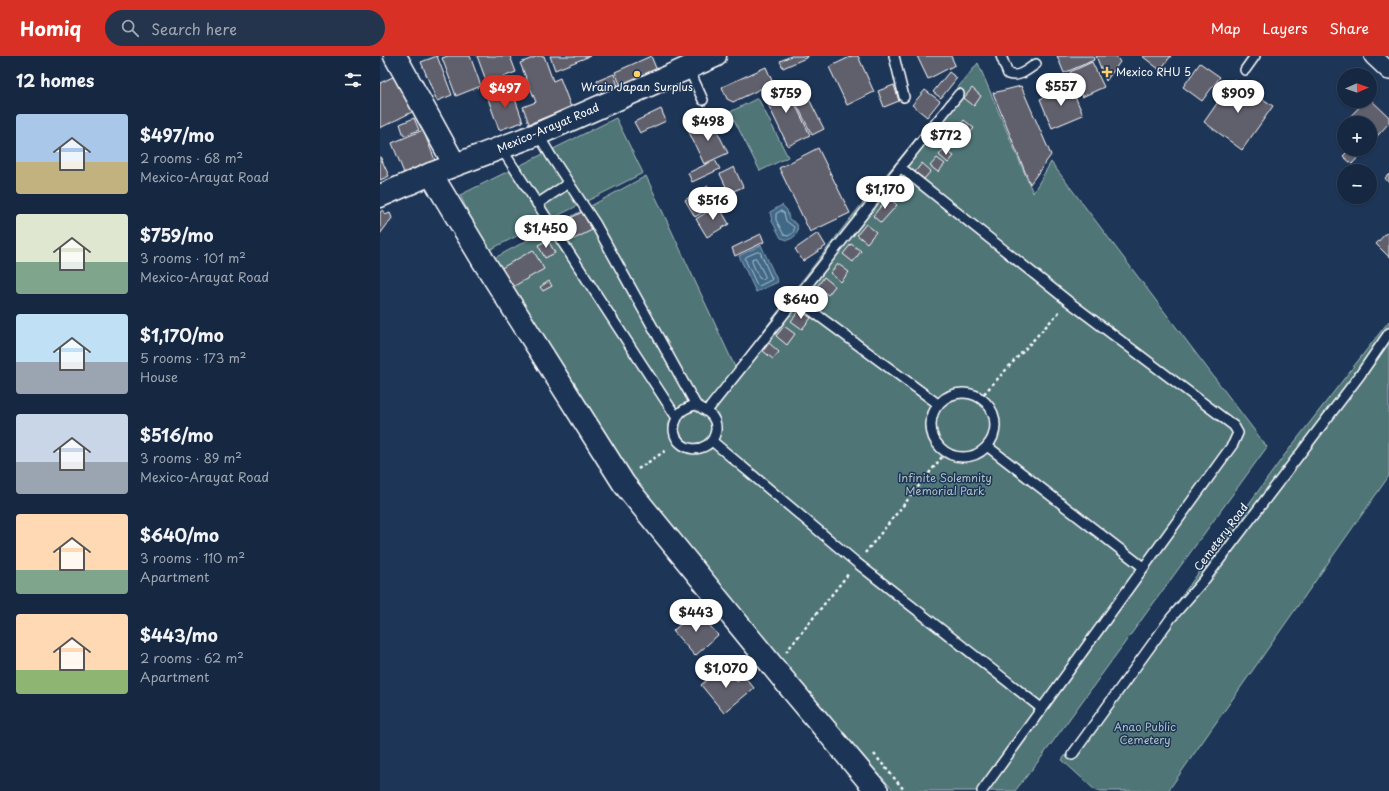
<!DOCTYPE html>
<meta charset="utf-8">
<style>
body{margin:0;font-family:"Playpen Sans",sans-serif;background:#23344c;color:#f1f3f6;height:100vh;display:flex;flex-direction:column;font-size:15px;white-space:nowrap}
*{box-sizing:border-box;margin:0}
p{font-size:13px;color:#9ea6b1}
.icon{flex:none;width:22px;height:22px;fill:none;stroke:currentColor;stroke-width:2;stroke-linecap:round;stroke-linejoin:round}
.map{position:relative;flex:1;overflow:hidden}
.drawer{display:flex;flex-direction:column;background:#162841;width:380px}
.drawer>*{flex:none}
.needle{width:26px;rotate:88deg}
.controls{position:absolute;left:957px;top:12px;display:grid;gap:8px}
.controls a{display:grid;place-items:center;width:40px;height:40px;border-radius:50%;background:#162841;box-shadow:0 1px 3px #0004,0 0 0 1px #35445a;font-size:20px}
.price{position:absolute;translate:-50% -34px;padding:0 9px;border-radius:14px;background:#fff;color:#222;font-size:13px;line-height:26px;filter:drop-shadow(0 1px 2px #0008)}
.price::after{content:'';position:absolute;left:50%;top:24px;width:12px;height:9px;margin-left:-6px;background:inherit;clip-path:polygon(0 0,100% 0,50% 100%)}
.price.current{background:#d93025;color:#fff}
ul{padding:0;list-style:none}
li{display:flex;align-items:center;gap:12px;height:100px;padding:0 16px}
li span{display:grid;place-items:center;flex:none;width:112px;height:80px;border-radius:4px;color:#555}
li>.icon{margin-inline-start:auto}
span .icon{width:48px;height:48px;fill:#fffc;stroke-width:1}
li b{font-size:17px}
h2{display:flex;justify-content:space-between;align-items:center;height:48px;padding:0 16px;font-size:17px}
header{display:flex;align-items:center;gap:24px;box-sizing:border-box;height:56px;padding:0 20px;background:#d93025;color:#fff}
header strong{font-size:19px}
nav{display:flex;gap:22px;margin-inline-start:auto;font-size:14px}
.search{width:280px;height:36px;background:#23344c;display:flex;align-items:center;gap:10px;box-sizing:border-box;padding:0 14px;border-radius:22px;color:#9ea6b1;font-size:15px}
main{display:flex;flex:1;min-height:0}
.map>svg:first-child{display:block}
.green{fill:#4f7577;stroke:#a7babb}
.water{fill:#3f6787;stroke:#8ca4b7}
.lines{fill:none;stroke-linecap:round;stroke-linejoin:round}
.shore{stroke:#b2c2cf;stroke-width:1}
.building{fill:#615f6c;stroke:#fff}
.service-casing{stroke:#fff;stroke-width:12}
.minor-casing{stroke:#fff;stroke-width:20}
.tertiary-casing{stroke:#fff;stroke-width:25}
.secondary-casing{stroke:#fff;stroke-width:25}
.path{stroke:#fff;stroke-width:2.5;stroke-dasharray:3 3;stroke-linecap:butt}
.service{stroke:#1d3557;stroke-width:9}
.minor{stroke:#1d3557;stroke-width:17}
.tertiary{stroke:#1d3557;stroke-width:22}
.secondary{stroke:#1d3557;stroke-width:22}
.poi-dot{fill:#ffd166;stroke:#1d3557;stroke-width:1.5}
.labels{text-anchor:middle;stroke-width:3;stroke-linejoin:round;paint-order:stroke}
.poi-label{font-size:11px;fill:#fff;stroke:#1d3557;text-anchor:start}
.street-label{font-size:11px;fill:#fff;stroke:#1d3557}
.park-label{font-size:11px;fill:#b0c1c2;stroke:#1d3557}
</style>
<header>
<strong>Homiq</strong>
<div class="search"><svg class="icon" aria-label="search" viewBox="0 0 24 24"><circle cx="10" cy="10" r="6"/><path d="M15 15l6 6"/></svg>Search here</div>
<nav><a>Map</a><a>Layers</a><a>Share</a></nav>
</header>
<main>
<section class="drawer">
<h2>12 homes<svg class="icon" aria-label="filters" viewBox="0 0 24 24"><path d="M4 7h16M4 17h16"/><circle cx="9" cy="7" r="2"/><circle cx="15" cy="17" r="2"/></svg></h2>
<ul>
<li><span style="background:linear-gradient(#a9c7e8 60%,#c2b280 0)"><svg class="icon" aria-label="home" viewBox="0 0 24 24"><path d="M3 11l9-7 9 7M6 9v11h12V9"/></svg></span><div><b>$497/mo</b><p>2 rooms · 68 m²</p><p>Mexico-Arayat Road</p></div></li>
<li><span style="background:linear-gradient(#dfe7d0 60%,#7fa58c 0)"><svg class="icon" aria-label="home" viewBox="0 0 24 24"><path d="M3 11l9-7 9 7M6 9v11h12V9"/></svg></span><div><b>$759/mo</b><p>3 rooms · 101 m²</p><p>Mexico-Arayat Road</p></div></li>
<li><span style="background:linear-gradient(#bfe0f5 60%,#9aa5b1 0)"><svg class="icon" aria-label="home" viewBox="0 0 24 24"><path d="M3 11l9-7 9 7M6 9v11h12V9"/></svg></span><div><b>$1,170/mo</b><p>5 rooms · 173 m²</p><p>House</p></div></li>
<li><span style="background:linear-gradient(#c9d6e8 60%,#9aa5b1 0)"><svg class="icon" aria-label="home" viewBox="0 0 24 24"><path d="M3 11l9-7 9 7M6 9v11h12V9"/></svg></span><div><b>$516/mo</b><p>3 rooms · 89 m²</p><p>Mexico-Arayat Road</p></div></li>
<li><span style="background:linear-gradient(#ffd9b3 70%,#7fa58c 0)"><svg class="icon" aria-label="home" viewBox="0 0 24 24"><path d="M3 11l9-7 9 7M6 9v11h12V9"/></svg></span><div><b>$640/mo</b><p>3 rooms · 110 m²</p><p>Apartment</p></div></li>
<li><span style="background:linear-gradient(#ffd9b3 70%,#8fb573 0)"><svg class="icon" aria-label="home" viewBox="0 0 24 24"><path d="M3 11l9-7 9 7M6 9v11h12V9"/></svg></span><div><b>$443/mo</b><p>2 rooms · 62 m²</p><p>Apartment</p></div></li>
</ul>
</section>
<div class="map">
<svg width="1009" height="735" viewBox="0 0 1009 735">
<rect width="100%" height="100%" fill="#1d3557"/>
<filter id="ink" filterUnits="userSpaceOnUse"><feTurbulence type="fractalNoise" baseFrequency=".025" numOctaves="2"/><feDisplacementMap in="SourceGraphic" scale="8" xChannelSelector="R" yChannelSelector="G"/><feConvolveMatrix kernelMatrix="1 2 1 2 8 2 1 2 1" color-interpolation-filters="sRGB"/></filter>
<g filter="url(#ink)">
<path class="green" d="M598,7L653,137L671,106L887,391L661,702L635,735H514L254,436L109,205L266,120L355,311L473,159Z
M378,42L408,101L380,115L350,56Z
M236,62L263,117L107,195L80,139Z
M1009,265V420L788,735H716L682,704L903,401Z"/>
<path class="water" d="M402,149L407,154L409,163L417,168C419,177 416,181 408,184L401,182L392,165L390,156Z
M381,189L398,226L376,236L359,200Z"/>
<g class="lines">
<path class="shore" d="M401,155L404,157L406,165L414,171C415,176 412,178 408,180L404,179L396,164V158Z
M377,196H380L392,223L391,224L379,230L377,229L365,203L366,201Z
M376,202L385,220V222L382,223L379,222L372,206V203Z"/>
</g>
<path class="building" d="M57,0L72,39L57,45L41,6Z
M68,0H90L101,30L76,40L62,2Z
M97,0H130L136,16L107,27Z
M158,0H164L173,25L180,22L191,51L149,68L143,51L156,46L140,7Z
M170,0H210L175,14Z
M271,0L278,17L242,33L235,16Z
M411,0H428V1L403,12L400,5Z
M472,0H478L494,36L467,49L449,11Z
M537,0H571L575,9L548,23Z
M677,0H713L714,4L684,17Z
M716,0H736L740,6L726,25Z
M762,0H791L780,14Z
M712,6L724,31L702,41L690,16Z
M820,7L840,21L822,45L803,31Z
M386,11L393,27L353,46L347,43L342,31Z
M569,16L577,22L561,42L553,36Z
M234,18L239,33L222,39L217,25Z
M17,19L34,55L0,72V27Z
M854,23L893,50L862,94L824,66Z
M405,27L430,79L408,90L383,38Z
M514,29L519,45L504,51L498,35Z
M641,30L671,99L650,128L613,37Z
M131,31L143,66L119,74L107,40Z
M691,31L703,59L672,72L660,43Z
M592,32L601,40L594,50L584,42Z
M545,34L560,45L547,61L532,49Z
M429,43L444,73L432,79L417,49Z
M990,43L1009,61V67L990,88V67H964L985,45H990Z
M281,53L286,65L260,77L254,66Z
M34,62L39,74L24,80L20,68Z
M331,63L348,97L324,108L308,74Z
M584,64L594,72L587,81L577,73Z
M43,74L55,104L24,117L12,87Z
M570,77L580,85L575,92L565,84Z
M438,92L470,157L430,176L399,112Z
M564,93L574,100L568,107L559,99Z
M970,93H978L982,97L972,108L963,100Z
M0,100L9,120L0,124Z
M557,102L565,108L558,116L550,110Z
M335,104L340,113L312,126L308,117Z
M542,107L551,115L544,123L535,116Z
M354,111L363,131L349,137L340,118Z
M1009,118V127L1005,122Z
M328,130L338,147L315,161L305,144Z
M508,141L517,149L501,167L493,160Z
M338,149L349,168L327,181L316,163Z
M3,154L5,159L10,157L12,162L0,178V156Z
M202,156L212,174L192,184L183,166Z
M486,168L496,176L487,187L477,179Z
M438,177L446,190L423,205L415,193Z
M1006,177L1009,180V201L996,188Z
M381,178L384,186L355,200L352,192Z
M168,184L175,197L165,202L158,189Z
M471,188L481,195L473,206L463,198Z
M153,194L164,213L129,233L118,214Z
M458,208L469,216L461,226L450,217Z
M444,221L455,230L448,239L437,231Z
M169,225L172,230L163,235L160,231Z
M420,254L431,262L422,273L411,265Z
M404,270L415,278L407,289L396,280Z
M389,287L399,296L393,303L383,295Z
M316,554L338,579L315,600L293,575Z
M344,609L357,625L364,620L374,632L344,657L321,629Z"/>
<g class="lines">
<g class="service-casing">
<path id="service" d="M514,0L524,41
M621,0L628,18C639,22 647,14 656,8
M308,11L323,44
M865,14L875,0
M158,78L171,100L215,167L316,349
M121,92L297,362
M520,111L688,245L854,370L858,377L853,388L602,735
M157,148L189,127
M417,244L558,348
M551 369a32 32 0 1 1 64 0a32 32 0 1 1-64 0Z
M316,349C327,355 337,360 336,374C335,380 332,386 327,389C308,401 286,382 297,362C298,360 299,357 302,355C306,352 312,350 316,349Z
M327,355C412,249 494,143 579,38
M332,385L477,507L661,652
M607,390L763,511
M692,699L791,562L825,523L980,319L1009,277"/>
</g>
<g class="minor-casing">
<path id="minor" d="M993,0L1009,15"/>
</g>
<g class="tertiary-casing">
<path id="tertiary" d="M51,118L104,206L244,428L408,629L497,735"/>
</g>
<g class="secondary-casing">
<path id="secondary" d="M15,0L75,109
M0,140L51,118L158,78L335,0"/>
</g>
<path class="path" d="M600,342L680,255
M258,413L288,393
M485,497L566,396
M406,596L469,517
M494,698L525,735"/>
<use href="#service" class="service"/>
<use href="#minor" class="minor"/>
<use href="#tertiary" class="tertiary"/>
<use href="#secondary" class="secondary"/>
</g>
</g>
<g class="poi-dot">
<path d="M725 10h4v4h4v4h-4v4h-4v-4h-4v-4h4z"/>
<circle cx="257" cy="18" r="4"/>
</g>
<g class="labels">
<g class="poi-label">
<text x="736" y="20">Mexico RHU 5</text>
<text x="257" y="35" text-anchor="middle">Wrain Japan Surplus</text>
</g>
<g class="street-label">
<text transform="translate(168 72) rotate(-23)" y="4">Mexico-Arayat Road</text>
<text transform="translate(841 481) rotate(-53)" y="4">Cemetery Road</text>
</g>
<g class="park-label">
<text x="565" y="426">Infinite Solemnity<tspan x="565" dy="13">Memorial Park</tspan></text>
<text x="765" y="675">Anao Public<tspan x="765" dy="13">Cemetery</tspan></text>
</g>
</g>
</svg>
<div class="controls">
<a><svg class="needle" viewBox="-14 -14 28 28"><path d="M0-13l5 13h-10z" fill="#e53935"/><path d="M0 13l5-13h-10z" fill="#9ea6b1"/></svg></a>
<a>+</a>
<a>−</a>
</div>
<b class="price" style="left:681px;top:51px">$557</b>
<b class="price current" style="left:125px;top:53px">$497</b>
<b class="price" style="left:406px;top:58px">$759</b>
<b class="price" style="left:858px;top:58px">$909</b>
<b class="price" style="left:328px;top:86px">$498</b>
<b class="price" style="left:566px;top:100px">$772</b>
<b class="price" style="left:505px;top:154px">$1,170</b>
<b class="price" style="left:333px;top:165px">$516</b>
<b class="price" style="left:166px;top:193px">$1,450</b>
<b class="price" style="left:421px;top:264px">$640</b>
<b class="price" style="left:316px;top:577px">$443</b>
<b class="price" style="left:346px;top:633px">$1,070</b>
</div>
</main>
